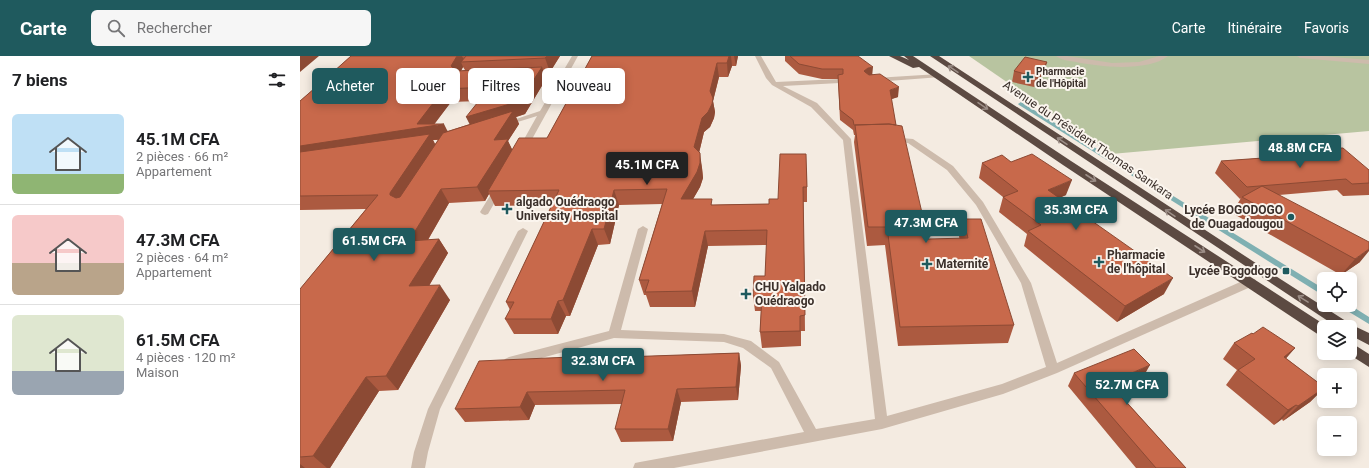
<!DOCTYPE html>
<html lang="fr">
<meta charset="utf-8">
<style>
body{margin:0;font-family:Roboto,sans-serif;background:#f6f6f6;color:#202124;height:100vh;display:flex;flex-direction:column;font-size:15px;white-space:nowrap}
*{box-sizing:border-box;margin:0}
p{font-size:13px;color:#757577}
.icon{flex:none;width:22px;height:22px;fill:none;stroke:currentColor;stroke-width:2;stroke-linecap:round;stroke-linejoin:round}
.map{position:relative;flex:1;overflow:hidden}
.details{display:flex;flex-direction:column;background:#fff;width:300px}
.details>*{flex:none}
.guide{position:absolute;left:12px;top:12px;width:380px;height:36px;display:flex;gap:8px}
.controls{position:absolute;left:1017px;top:216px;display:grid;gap:8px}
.controls a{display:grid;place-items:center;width:40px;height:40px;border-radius:6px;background:#fff;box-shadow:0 2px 10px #0003;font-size:20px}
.price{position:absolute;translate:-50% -34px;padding:0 9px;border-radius:4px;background:#1f5a5e;color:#fff;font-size:13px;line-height:26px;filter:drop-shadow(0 1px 2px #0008)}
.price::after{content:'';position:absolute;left:50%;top:24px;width:12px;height:9px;margin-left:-6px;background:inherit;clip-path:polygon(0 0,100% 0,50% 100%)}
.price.selected{background:#222;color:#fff}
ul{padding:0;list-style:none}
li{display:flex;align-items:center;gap:12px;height:100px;padding:0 12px}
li+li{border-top:1px solid #e0e0e0}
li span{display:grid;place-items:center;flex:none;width:112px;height:80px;border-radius:6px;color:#555}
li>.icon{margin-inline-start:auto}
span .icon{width:48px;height:48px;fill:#fffc;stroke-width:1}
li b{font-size:17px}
h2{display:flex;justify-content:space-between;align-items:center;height:48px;padding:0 12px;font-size:17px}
.pill{padding:0 14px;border-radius:6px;background:#fff;box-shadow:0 2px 10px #0003;font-size:14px;line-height:36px}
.pill.selected{background:#1f5a5e;color:#fff}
header{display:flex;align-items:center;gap:24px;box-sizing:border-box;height:56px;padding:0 20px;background:#1f5a5e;color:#fff}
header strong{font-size:19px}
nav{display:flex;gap:22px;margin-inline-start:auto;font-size:14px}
.search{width:280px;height:36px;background:#f6f6f6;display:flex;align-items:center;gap:10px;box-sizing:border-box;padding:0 14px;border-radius:6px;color:#757577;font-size:15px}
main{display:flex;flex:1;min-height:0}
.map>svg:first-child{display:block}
.green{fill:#b8c4a0}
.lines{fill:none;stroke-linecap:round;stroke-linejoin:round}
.stream{fill:#7fb0b2;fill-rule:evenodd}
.minor{fill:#cdbbac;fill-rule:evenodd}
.highway{fill:#5c4a42;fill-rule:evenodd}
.wall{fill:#ac5a40;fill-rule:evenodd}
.shaded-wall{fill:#8c4a34}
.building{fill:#c8694b;stroke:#8c4a34}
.oneway{stroke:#9c8e87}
.poi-dot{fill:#1f5a5e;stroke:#fbf5ee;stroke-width:1.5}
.labels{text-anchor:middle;stroke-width:4;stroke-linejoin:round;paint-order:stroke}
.far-poi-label{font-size:10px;font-weight:bold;fill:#3b302b;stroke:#fbf5ee;text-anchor:start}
.street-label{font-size:12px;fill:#3b302b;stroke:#fbf5ee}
.poi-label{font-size:12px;font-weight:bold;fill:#3b302b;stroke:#fbf5ee;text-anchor:start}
</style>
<header>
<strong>Carte</strong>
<div class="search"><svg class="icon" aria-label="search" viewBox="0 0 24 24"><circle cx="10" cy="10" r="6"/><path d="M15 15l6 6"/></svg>Rechercher</div>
<nav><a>Carte</a><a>Itinéraire</a><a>Favoris</a></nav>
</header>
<main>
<section class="details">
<h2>7 biens<svg class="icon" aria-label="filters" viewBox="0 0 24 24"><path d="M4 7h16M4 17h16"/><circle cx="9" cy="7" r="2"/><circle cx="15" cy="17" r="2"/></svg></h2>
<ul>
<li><span style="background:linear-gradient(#bfe0f5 75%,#8fb573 0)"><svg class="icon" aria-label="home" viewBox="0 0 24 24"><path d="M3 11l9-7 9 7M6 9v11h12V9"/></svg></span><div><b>45.1M CFA</b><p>2 pièces · 66 m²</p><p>Appartement</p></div></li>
<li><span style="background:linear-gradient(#f6c9c9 60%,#b9a48a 0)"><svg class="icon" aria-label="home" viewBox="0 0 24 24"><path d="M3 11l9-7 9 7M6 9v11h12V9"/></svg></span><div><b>47.3M CFA</b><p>2 pièces · 64 m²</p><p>Appartement</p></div></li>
<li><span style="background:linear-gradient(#dfe7d0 70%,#9aa5b1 0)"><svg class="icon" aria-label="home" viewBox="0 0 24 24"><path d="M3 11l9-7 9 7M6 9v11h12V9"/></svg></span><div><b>61.5M CFA</b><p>4 pièces · 120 m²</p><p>Maison</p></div></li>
</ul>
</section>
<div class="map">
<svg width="1069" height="412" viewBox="0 0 1069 412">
<rect width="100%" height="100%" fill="#f4ebe1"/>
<path class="green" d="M669,0H1069V75L811,98Z"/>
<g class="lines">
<path class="stream" d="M721,46L1024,233V240L719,49L718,48Z
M1040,249H1050L1069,261V268L1041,251Z"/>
<path class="minor" d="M272,0H278L226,94L222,96H219L218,94L237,60L205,70L201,68L240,55L260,21L233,23L230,21L233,19L262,17Z
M455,0H461L476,26L540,23L543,25L540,27L483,30L517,47L551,83L587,360L702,328L746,311L721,227L676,149L647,114L608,87L590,85V81L613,83L653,110L683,146L731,227L757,307L947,223H955L956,226L955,229L757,317L703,338L582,373L374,412H333L335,407L340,406L504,376L471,312L443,292L424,286L314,282L209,311L205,309L203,306L205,303L209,301L309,275L338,173L343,170L348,173L321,274L424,278L451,285L479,306L516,373L575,363L543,84L511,51L472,29L466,22Z
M756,0H767L812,7L839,6L859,0H868C848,16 800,11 776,6C770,5 761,4 756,0Z
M997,0H1022L1069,4V8L1000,2Z
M639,18L641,19V21L575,26L572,24L575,22Z
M199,129L203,132L188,158L185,159L182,158L180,156L196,130Z
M223,172L228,175L140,353L128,396L125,412H111L114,396L128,353L218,175Z"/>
<path class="highway" d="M589,0H600L609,4L604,0H613L771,105L1028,271H1024V280L1019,279L763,109L619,11L613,12Z
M630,0H639L971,217L1052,269L1069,277V289L1050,279V271H1037Z
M1050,286L1069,298V311L1047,297H1050Z"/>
</g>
<path class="wall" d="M51,0H260L250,16H244L246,23L225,58L216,61L219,68L208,85L212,94L247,82L292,0H438L436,10H432L428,21H419L413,45L415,56L414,62L410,71L404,76L399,97L402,112L403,122L400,131L393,143L413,149L469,148L478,143L507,112V146H503L505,275H501V290L462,292L460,276L461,255H455L453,240L465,220L467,189L408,190L395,251H350L346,239H344L339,224L362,148L319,149L310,188L298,189L270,260H266L258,278H214L205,263L210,254L206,246L252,149L195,150L189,138L185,145L149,147L128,184L139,183L148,197L129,230L150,244L98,334L79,335L30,412H0V233L66,153L0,154V45L23,25ZM163,11L165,14L161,15ZM179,45L170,68L148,75L134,68L151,46ZM133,84H138L135,88Z
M485,0H558L572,18L598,41L591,43L596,69L628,183H660L659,181L663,163L714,269L708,287L598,290L585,189L567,190L554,86L555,79H554L553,74L540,64L538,23H522L499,18L485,5Z
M747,6L744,16L734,31L712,26L714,15Z
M1013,93L1069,114V139L1043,140L1037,134L979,139L1060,206L1041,219L932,157L941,142L940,143L915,117L921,105L1009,99Z
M711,106L766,139L759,142L864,238L817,266L724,190L727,178L699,156L703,141L679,122L682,107Z
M953,278L995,292L986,302L1024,332L1010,346L983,365L982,363L974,369L926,329L937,314L923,303L934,287Z
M439,297L441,310L438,344L381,346L373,385L321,386L315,373L322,348L235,349L229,364L165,366L155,353L294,300L295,302Z
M774,317L842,323L816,334L886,412H836L768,330Z"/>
<path class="shaded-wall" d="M0,0H19L0,16Z
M157,0H162L165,6H161L163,11L157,22L151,10Z
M247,0H260L250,16L245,2Z
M429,0H431L432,10L428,21L427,7Z
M434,0H438L436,10Z
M747,6L744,16L734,31L737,21Z
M417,7L419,21L413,45L415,56L414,62L410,71L404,76L397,105L394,91L402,62L410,35Z
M242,11L246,23L225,58L216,61L219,68L208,85L214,97L188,135L189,138L185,145L177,131L173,75L166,61Z
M573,11L572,21L567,22L564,15L568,12Z
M599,31L598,41L589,44L590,34Z
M144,33L151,46L133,70L144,68L151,82L133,84L137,92L99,151L90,139L0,105V90Z
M400,97L402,112L403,122L400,131L384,159L381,143Z
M772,124L766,139L743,149L748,134Z
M503,131V146L505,275V259Z
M141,133L149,147L119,199L109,185Z
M314,134L319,149L310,188L304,173Z
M292,173L298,189L270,260L263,244Z
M405,175L408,190L395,251L392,235Z
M139,183L148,197L120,245L109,230Z
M1069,193V195L1060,206L1041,219L1055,203Z
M873,222L864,238L817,266L825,250Z
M140,229L150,244L98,334L86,320Z
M258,245L266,260L258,278L251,263Z
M995,292L982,307L984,301Z
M439,297L441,310L438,344L436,331Z
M850,309L842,323L802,340L809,327Z
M66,321L79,335L30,412H27L13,400Z
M1024,332L1010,346L983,365L998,350Z
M377,333L381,346L373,385L368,373Z
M227,336L235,349L229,364L220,351Z
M996,349L982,363L974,369L988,354Z
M0,408L5,412H0Z"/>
<path class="building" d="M51,0H157L151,10L157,15L242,11L220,45L166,61L190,31L144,33L117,68H144L0,90V45L23,25Z
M166,0H247L245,2L161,6Z
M292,0H429L427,7H417L410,35L413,42L412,48L408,56L402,62L394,91L400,97V107L397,116L381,143H412L411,149L469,148V143H478L480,98H506L507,131H503L505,259L500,260V275L460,276L462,240H453L454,220H465L467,174L405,175L392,235L345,236L349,224H339L367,133L314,134L304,173H292L263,244L258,245L251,263H205L214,246H206L259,134L188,135L219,82H247Z
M490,0H558L573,11L568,12L564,15L565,16L569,19L580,18L599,31L590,34L596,69L589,68L554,69L553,64L540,54L538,19L543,18V13H522L499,8Z
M725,1L747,6L737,21L714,15Z
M213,55L194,84L208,83L177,131L141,133L109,185L139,183L109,230L140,229L86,320L66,321L13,400L0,401V233L78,139L0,140V96L130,78L90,137V139L96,142L100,141L143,77Z
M589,68L602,70L628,183L668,182L663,163H681L714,269L600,271L587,171H568L555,69Z
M1043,92L1069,114V127L1052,128L1046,123L947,131L921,105L1019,98L1013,93Z
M732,98L772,124L748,134L873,222L825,250L728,175L741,169L703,141L718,135L682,107L702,99L711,106Z
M962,130L1069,186V193L1055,203L942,141Z
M963,271L995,292L984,301L1024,331V332L998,350L996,349L988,354L938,314L955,303L934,287L952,277L953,278Z
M834,293L850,309L809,327L886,412H856L774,317Z
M439,297L436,331L377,333L368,373H315L325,334L227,336L220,351L155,353L179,305L294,300L293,302Z"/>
<defs><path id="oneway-shaft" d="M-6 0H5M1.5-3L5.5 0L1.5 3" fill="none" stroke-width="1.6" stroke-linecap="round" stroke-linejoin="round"/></defs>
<g class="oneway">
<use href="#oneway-shaft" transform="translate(653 13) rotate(-146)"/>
<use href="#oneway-shaft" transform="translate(683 50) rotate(34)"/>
<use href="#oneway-shaft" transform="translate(762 85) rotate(-146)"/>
<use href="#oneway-shaft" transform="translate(791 122) rotate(33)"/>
<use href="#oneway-shaft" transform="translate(870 157) rotate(-146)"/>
<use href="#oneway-shaft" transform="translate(900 193) rotate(33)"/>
<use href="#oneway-shaft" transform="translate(1003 243) rotate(-148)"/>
</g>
<g class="poi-dot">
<path d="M726 15h4v4h4v4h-4v4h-4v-4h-4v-4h4z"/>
<path d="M205 147h4v4h4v4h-4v4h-4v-4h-4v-4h4z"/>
<circle cx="991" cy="161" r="4"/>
<path d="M797 200h4v4h4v4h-4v4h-4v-4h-4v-4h4z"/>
<path d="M625 202h4v4h4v4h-4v4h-4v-4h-4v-4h4z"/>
<rect x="982" y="211" width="8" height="8" rx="2"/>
<path d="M444 232h4v4h4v4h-4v4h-4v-4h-4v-4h4z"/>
</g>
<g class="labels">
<g class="far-poi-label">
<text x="736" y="19">Pharmacie<tspan x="736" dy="12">de l'Hôpital</tspan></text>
</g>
<g class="street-label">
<text transform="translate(788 84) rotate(34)" y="4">Avenue du Président Thomas Sankara</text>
</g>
<g class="poi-label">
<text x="216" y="150">algado Ouédraogo<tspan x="216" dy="14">University Hospital</tspan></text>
<text x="983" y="158" text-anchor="end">Lycée BOGODOGO<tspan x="983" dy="14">de Ouagadougou</tspan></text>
<text x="807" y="203">Pharmacie<tspan x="807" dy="14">de l'hôpital</tspan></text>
<text x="636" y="212">Maternité</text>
<text x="978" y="219" text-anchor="end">Lycée Bogodogo</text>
<text x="455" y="235">CHU Yalgado<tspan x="455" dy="14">Ouédraogo</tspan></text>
</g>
</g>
</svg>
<div class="controls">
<a><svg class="icon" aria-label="locate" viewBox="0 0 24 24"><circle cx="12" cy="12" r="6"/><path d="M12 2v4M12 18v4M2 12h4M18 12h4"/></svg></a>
<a><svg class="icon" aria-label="layers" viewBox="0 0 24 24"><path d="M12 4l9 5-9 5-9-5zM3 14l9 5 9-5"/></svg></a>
<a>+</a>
<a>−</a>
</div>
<b class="price" style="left:1000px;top:113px">48.8M CFA</b>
<b class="price selected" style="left:347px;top:130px">45.1M CFA</b>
<b class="price" style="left:776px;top:175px">35.3M CFA</b>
<b class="price" style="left:626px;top:188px">47.3M CFA</b>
<b class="price" style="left:74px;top:206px">61.5M CFA</b>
<b class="price" style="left:303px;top:326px">32.3M CFA</b>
<b class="price" style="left:827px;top:350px">52.7M CFA</b>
<div class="guide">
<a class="pill selected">Acheter</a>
<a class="pill">Louer</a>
<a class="pill">Filtres</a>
<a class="pill">Nouveau</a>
</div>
</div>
</main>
